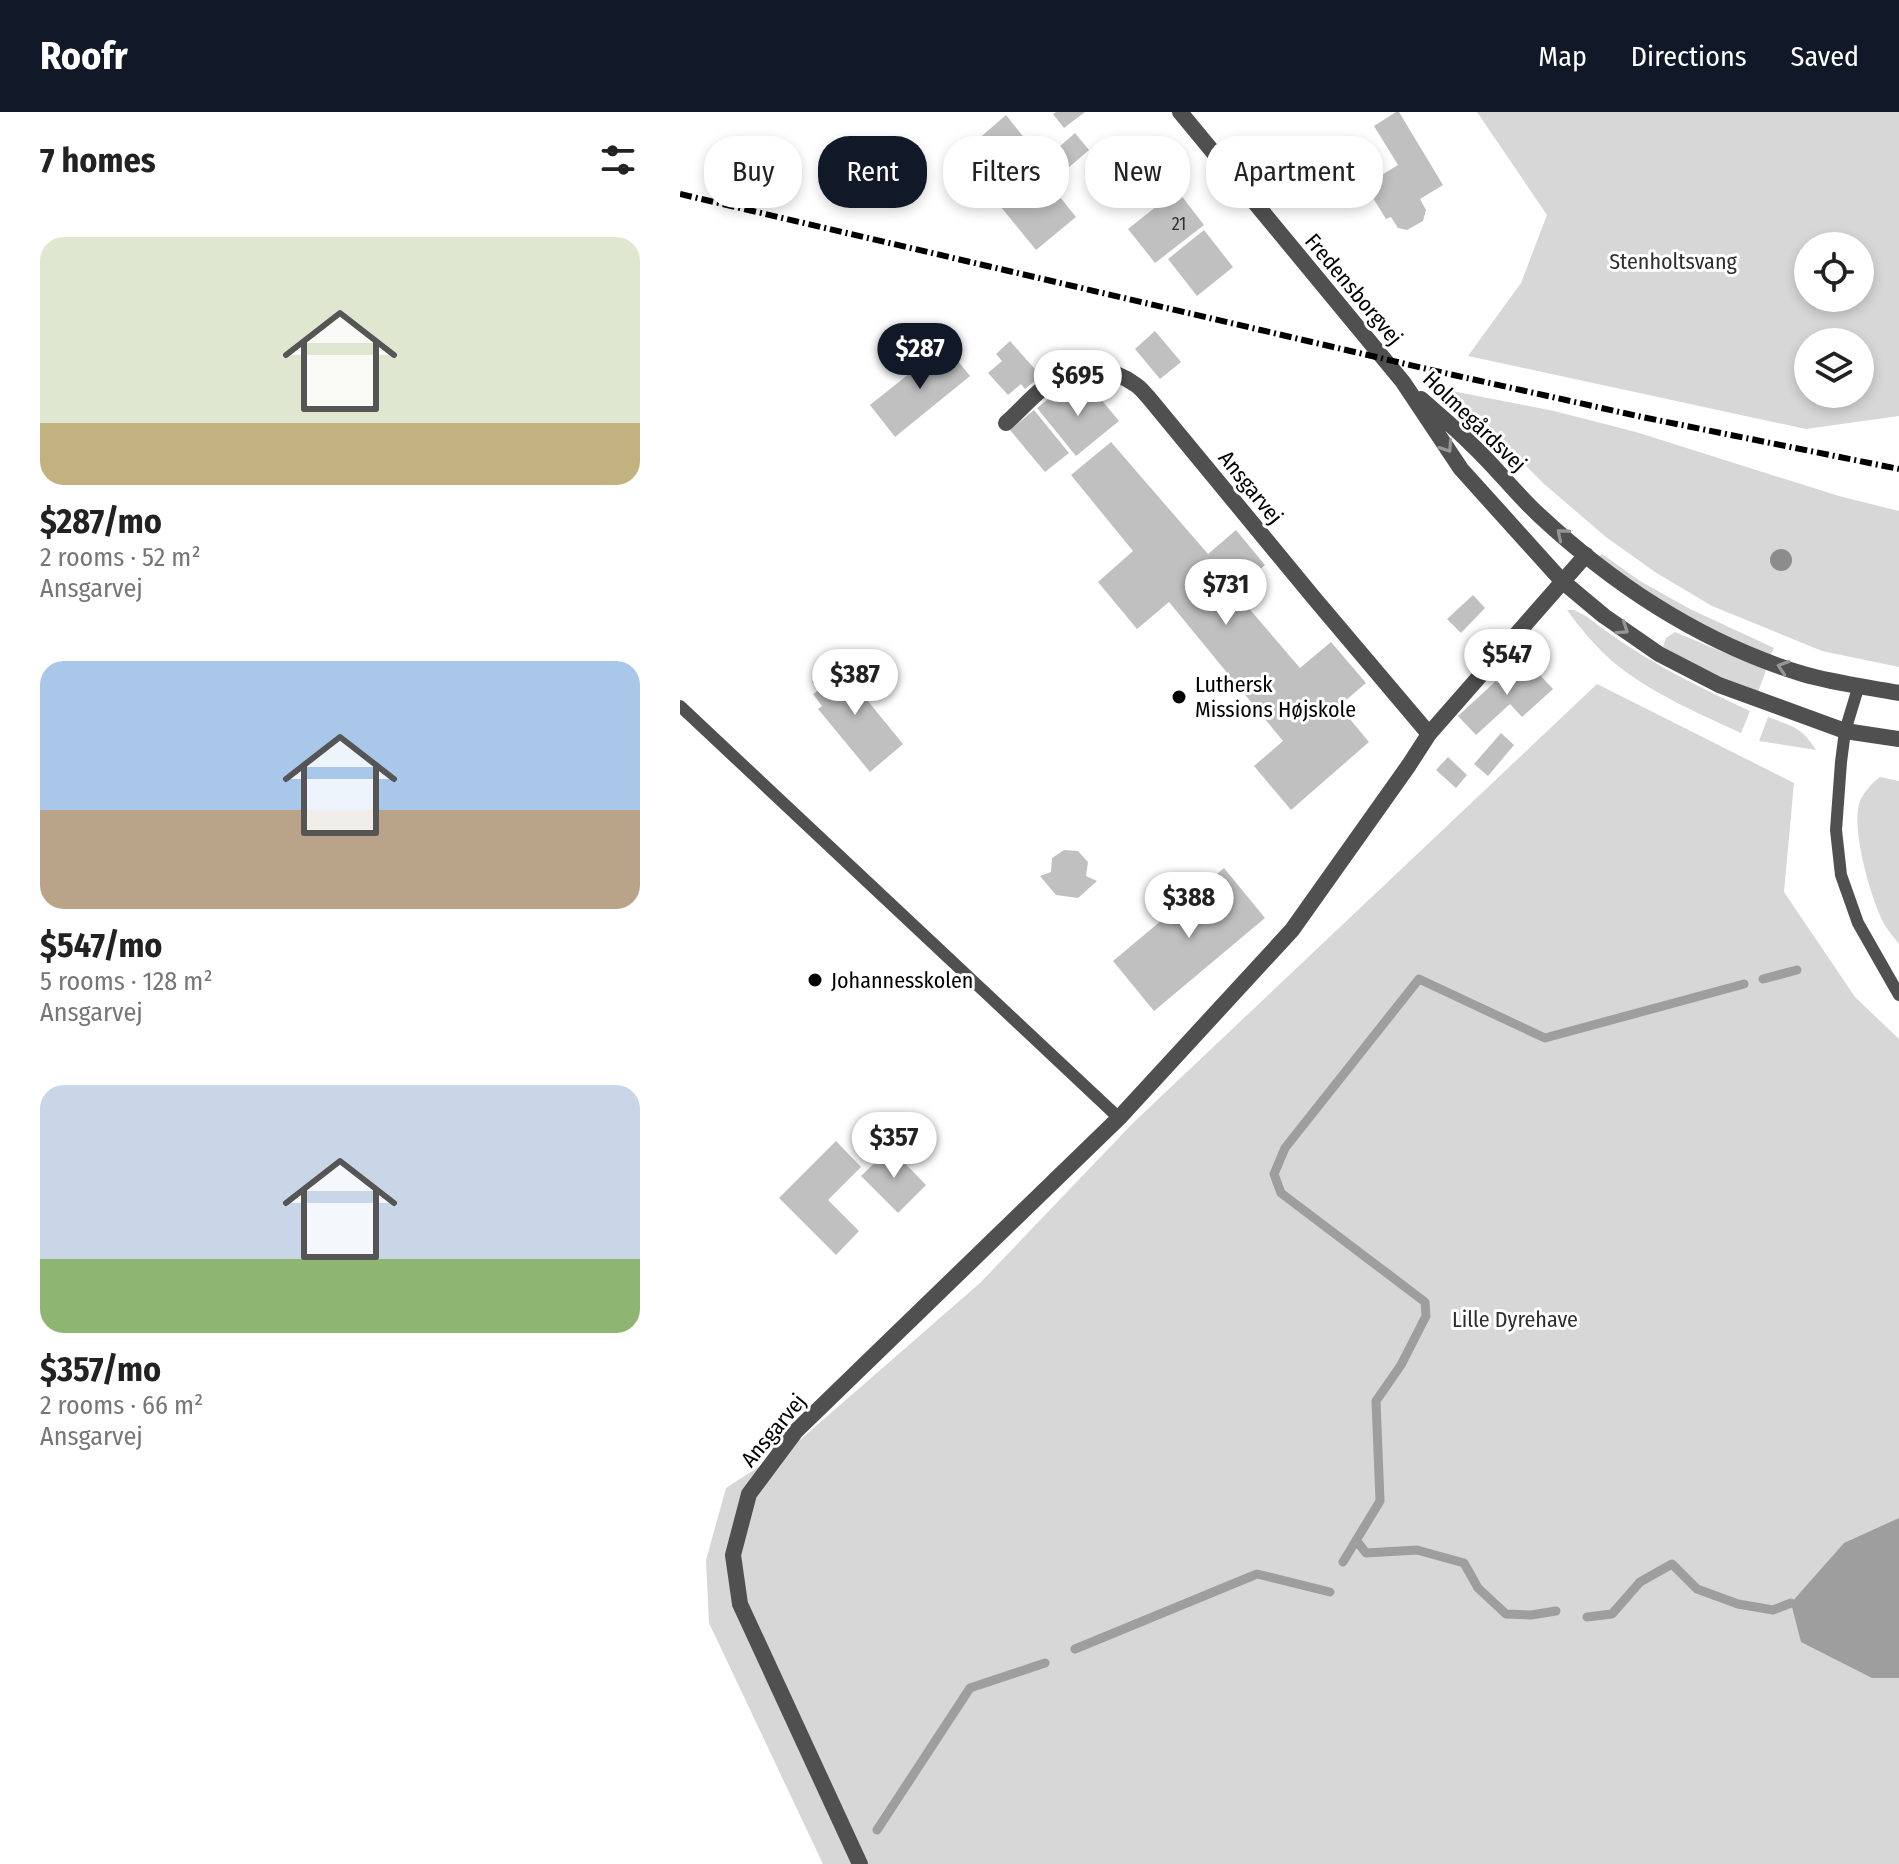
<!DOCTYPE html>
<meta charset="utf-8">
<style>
body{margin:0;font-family:"Fira Sans Condensed",sans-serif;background:#f6f6f6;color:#222;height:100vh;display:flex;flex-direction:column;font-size:30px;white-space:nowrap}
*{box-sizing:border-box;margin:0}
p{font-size:26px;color:#767676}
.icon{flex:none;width:44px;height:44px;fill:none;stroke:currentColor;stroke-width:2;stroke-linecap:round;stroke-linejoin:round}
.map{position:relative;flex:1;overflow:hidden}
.sheet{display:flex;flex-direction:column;background:#fff;width:680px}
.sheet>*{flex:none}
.banner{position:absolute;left:24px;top:24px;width:760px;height:72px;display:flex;gap:16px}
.controls{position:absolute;left:1114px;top:120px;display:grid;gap:16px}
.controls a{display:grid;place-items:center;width:80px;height:80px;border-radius:50%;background:#fff;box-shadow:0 4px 12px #0003;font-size:40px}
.price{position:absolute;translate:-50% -68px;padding:0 18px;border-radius:28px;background:#fff;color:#222;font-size:26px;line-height:52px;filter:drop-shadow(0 2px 4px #0008)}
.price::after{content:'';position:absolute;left:50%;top:48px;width:24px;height:18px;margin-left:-12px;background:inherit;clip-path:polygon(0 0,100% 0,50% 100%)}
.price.current{background:#111827;color:#fff}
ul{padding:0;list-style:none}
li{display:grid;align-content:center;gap:16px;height:424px;padding:0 40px}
li span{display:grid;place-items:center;height:248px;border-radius:24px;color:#555}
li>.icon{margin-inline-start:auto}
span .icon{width:144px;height:144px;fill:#fffc;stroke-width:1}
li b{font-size:34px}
h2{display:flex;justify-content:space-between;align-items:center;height:96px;padding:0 40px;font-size:34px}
.tag{padding:0 28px;border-radius:32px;background:#fff;box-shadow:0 4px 12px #0003;font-size:28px;line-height:72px}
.tag.current{background:#111827;color:#fff}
header{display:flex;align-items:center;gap:48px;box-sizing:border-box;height:112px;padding:0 40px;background:#111827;color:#fff}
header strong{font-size:38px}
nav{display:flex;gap:44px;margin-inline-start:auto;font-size:28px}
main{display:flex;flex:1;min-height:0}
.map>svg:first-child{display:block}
.green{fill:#d7d7d7;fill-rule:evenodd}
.water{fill:#9e9e9e}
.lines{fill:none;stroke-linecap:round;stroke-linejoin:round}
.stream{stroke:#9e9e9e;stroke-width:9}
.building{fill:#c0c0c0}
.service{stroke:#505050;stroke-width:12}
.minor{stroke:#505050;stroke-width:16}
.tertiary{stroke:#505050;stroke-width:16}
.rail{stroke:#000;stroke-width:6;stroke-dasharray:12 4 2 4;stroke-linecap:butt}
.tree{fill:#8c8c8c}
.oneway{stroke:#969696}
.poi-dot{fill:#000;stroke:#fff;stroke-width:3}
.labels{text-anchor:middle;stroke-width:6;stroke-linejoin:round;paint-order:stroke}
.number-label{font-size:18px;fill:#303030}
.park-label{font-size:22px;fill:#2e2e2e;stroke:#fff}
.street-label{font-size:22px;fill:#000;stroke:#fff}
.poi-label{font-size:22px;fill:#000;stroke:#fff;text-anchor:start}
</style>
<header>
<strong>Roofr</strong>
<nav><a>Map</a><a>Directions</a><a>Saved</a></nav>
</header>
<main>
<section class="sheet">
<h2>7 homes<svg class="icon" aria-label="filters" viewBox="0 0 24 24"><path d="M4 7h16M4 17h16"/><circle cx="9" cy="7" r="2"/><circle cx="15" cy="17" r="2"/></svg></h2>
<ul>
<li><span style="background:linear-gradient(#dfe7d0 75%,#c2b280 0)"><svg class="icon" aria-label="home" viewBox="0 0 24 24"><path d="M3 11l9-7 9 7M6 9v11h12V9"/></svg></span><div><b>$287/mo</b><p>2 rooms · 52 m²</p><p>Ansgarvej</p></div></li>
<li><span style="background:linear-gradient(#a9c7e8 60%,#b9a48a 0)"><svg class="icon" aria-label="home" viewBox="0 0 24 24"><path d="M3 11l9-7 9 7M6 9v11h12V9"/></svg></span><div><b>$547/mo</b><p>5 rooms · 128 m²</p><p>Ansgarvej</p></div></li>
<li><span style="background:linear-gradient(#c9d6e8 70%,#8fb573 0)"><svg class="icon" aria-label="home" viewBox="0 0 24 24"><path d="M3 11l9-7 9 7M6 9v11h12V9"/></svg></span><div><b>$357/mo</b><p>2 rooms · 66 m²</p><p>Ansgarvej</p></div></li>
</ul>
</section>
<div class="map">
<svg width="1219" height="1752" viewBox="0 0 1219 1752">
<rect width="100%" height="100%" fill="#fff"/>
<path class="green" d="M797,0H1219V304L1126,317L788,244L841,171L867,103ZM1128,134H1180V186H1128ZM1128,230H1180V282H1128Z
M772,279L874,299L956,320L1159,384L1219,399V555L1142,539L1032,494L975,460L926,425L863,371Z
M922,442L960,469L1010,497L1094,536L1091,543L1044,524L1003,503L918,445Z
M887,498H894L906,504C958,545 1010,571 1070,599L1061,621C1018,601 970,581 932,549C915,534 900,516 887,498Z
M995,520L1086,558L1077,583L1029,563L983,535L986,526Z
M917,572L1114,671L1104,780L1175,885L1219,927V1752H143L29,1511L26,1448L46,1376L121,1327L300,1171L454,1010Z
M1088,605C1112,614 1122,615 1136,638L1079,629Z
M1200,665L1219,669V832C1214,825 1208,819 1204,812C1191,787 1170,715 1180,689C1184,680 1192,671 1200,665Z"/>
<path class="water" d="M1219,1406V1566H1192L1121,1530L1111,1491L1164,1431Z"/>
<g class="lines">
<path class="stream" d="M1083,867L1117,858
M676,1428L686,1441L737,1438L784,1451L798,1476L826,1502L851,1503L876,1499
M663,1450L700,1389L696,1289L721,1253L746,1204L745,1190L601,1081L594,1062L605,1036L739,867L865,926L1064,872
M907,1505L932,1502L960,1470L992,1452L1017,1477L1058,1492L1093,1498L1111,1491
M395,1537L577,1462L650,1480
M197,1718L290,1576L365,1551"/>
</g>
<path class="building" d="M376,0H405L384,16L373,2Z
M716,0H719L763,73L740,87L746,98L743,109L727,118L718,116L711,105L706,107L685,73L718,53L694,14Z
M326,3L353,37L302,79L275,47Z
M395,21L409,38L387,57L372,41Z
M344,65L359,84L371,74L396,105L356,138L316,89Z
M497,78L524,113L475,151L448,117Z
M524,118L553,155L517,184L488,147Z
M475,219L501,250L480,267L455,237Z
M330,229L361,264L345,277L341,272L328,283L308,261L322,249L316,242Z
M265,233L290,264L215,325L190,293Z
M410,274L439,309L396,344L357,296L383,275L393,288Z
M354,298L389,341L365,360L330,318Z
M431,330L528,442L556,418L585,453L554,479L620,556L651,530L686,571L659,594L689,630L611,698L574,654L603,629L489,490L457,517L418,470L453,439L391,363Z
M793,483L805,496L781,521L767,507Z
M844,546L873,577L842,605L830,592L796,623L778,604L816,569L817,571Z
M170,552L182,566L174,572L223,632L190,660L138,597L142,594L133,582L139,578L132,570L152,553L159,561Z
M821,621L834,633L808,664L794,652Z
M768,645L787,663L776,676L756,658Z
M384,738L398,739L408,750L406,764L417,769L398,786L376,783L360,764L371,760L372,746Z
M544,756L585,806L474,899L433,849Z
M156,1029L181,1055L148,1088L179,1119L156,1143L99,1086Z
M210,1036L246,1073L218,1101L181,1064Z"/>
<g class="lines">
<path class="service" d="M1179,573L1165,619L1161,650L1156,718L1161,763L1178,811L1219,883
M0,594L439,1006"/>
<path class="minor" d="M326,311C343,296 359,276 378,265C402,251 435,257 456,273C461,276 465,282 469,286L634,486L749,622
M180,1752L60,1492L53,1443L69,1382L116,1319L439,1006L612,818L729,653L749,622L906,443"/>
<path class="tertiary" d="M500,0L723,270L781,357L882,469L924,504L979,542L1039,573L1165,619L1219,627
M741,287C758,302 775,316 791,332C815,354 835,381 859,403C935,474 1022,531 1123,562C1154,571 1187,575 1219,581"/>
<path class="rail" d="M0,82L760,260L962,305L1219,357"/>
</g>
<circle class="tree" cx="1101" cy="448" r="11"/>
<defs><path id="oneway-chevron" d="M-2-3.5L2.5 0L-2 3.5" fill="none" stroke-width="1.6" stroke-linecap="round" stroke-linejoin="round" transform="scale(2)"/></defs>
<g class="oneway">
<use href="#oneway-chevron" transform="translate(767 335) rotate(56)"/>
<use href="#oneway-chevron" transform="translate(882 422) rotate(-140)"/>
<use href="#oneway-chevron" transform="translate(943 517) rotate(34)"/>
<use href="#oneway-chevron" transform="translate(1103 555) rotate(-162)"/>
</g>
<g class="poi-dot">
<circle cx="499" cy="585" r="8"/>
<circle cx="135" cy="868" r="8"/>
</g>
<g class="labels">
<g class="number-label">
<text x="499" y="118">21</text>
</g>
<g class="park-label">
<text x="993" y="157">Stenholtsvang</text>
<text x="835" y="1215">Lille Dyrehave</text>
</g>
<g class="street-label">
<text transform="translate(674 177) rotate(50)" y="8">Fredensborgvej</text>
<text transform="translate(795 309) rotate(44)" y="8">Holmegårdsvej</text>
<text transform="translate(571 375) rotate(51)" y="8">Ansgarvej</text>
<text transform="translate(93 1318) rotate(-50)" y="8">Ansgarvej</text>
</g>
<g class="poi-label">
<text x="515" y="580">Luthersk<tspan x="515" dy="25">Missions Højskole</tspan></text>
<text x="151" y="876">Johannesskolen</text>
</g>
</g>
</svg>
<div class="controls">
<a><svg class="icon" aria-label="locate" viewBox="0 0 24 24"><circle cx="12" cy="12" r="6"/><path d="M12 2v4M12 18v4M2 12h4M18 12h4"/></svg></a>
<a><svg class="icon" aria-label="layers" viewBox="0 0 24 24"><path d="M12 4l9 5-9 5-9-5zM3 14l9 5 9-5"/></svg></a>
</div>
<b class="price current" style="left:240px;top:279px">$287</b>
<b class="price" style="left:398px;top:306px">$695</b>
<b class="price" style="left:546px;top:515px">$731</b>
<b class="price" style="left:827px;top:585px">$547</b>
<b class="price" style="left:175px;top:605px">$387</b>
<b class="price" style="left:509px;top:828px">$388</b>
<b class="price" style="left:214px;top:1068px">$357</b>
<div class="banner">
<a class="tag">Buy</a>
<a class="tag current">Rent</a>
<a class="tag">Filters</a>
<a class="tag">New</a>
<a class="tag">Apartment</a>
</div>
</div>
</main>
